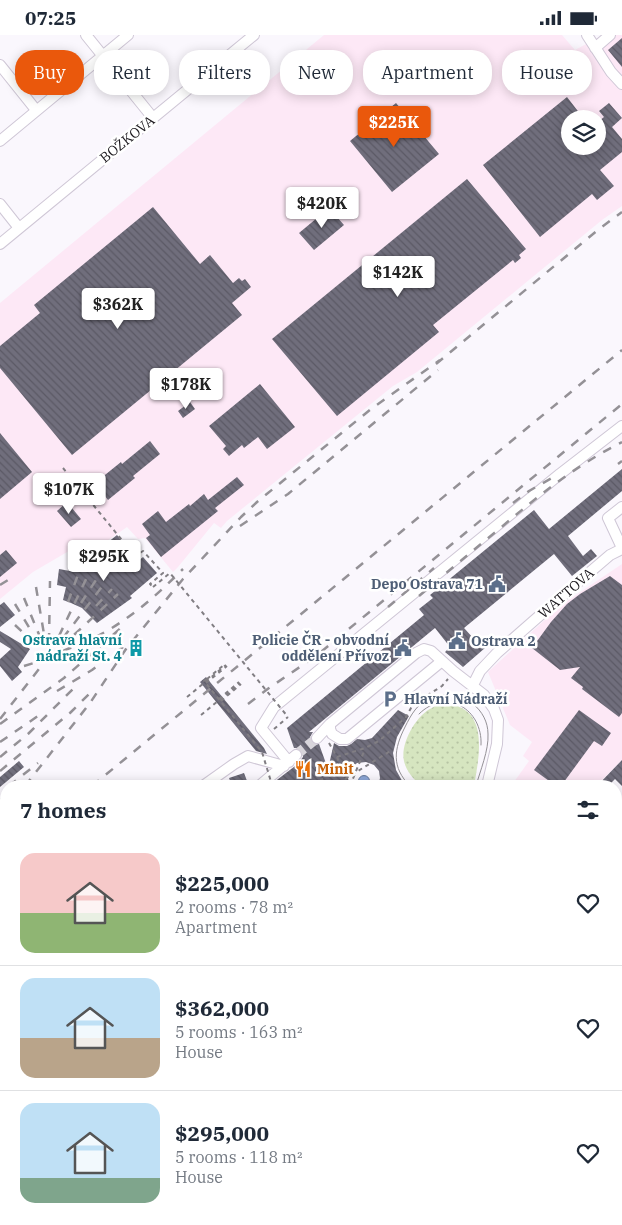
<!DOCTYPE html>
<meta charset="utf-8">
<style>
body{margin:0;font-family:"IBM Plex Serif",serif;background:#f6f6f7;color:#1f2937;height:100vh;display:flex;flex-direction:column;font-size:19px;white-space:nowrap}
*{box-sizing:border-box;margin:0}
p{font-size:16px;color:#747a83}
.icon{flex:none;width:28px;height:28px;fill:none;stroke:currentColor;stroke-width:2;stroke-linecap:round;stroke-linejoin:round}
.map{position:relative;flex:1;overflow:hidden}
.sheet{position:absolute;left:0px;top:745px;width:622px;height:445px;display:flex;flex-direction:column;background:#fff;border-radius:20px 20px 0 0;box-shadow:0 2px 12px #0003}
.sheet>*{flex:none}
.guide{position:absolute;left:15px;top:15px;width:592px;height:45px;display:flex;gap:10px}
.fabs{position:absolute;left:561px;top:75px;display:grid;gap:10px}
.fabs a{display:grid;place-items:center;width:45px;height:45px;border-radius:50%;background:#fff;box-shadow:0 2px 12px #0003;font-size:25px}
.price{position:absolute;translate:-50% -42px;padding:0 11px;border-radius:5px;background:#fff;color:#222;font-size:16px;line-height:32px;filter:drop-shadow(0 1px 2px #0008)}
.price::after{content:'';position:absolute;left:50%;top:30px;width:15px;height:11px;margin-left:-8px;background:inherit;clip-path:polygon(0 0,100% 0,50% 100%)}
.price.on{background:#ea580c;color:#fff}
ul{padding:0;list-style:none}
li{display:flex;align-items:center;gap:15px;height:125px;padding:0 20px}
li+li{border-top:1px solid #e0e1e3}
li span{display:grid;place-items:center;flex:none;width:140px;height:100px;border-radius:15px;color:#555}
li>.icon{margin-inline-start:auto}
span .icon{width:60px;height:60px;fill:#fffc;stroke-width:1}
li b{font-size:21px}
h2{display:flex;justify-content:space-between;align-items:center;height:60px;padding:0 20px;font-size:21px}
.pill{padding:0 18px;border-radius:20px;background:#fff;box-shadow:0 2px 12px #0003;font-size:18px;line-height:45px}
.pill.on{background:#ea580c;color:#fff}
.status{display:flex;justify-content:space-between;align-items:center;height:35px;padding:0 25px;background:#fff;direction:ltr}
.status svg{height:14px;fill:currentColor}
.map>svg:first-child{display:block}
.industrial{fill:#fde8f6;fill-rule:evenodd}
.grass{fill:url(#grass-dots)}
.water{fill:url(#water-rules);stroke:#6a7c9f}
.building{fill:url(#building-back-hatch)}
.lines{fill:none;stroke-linecap:round;stroke-linejoin:round}
.minor-tunnel{stroke:#d8d5db;stroke-width:10;stroke-dasharray:10 5;stroke-linecap:butt}
.minor-casing{stroke:#cfc7d6;stroke-width:12}
.path{stroke:#817e83;stroke-width:2;stroke-dasharray:4 4;stroke-linecap:butt}
.minor{stroke:#fff;stroke-width:10}
.tram{stroke:#949196;stroke-width:1}
.rail{stroke:#949196;stroke-width:2.5;stroke-dasharray:9 9;stroke-linecap:butt}
.path-bridge{stroke:#817e83;stroke-width:2;stroke-dasharray:4 4;stroke-linecap:butt}
.labels{text-anchor:middle;stroke-width:5;stroke-linejoin:round;paint-order:stroke}
.street-label{font-size:14px;fill:#19161b;stroke:#fff}
.service-label{font-size:14px;font-weight:bold;fill:#4e5e75;stroke:#fff;text-anchor:end}
.culture-label{font-size:14px;font-weight:bold;fill:#0d838f;stroke:#fff;text-anchor:end}
.food-label{font-size:14px;font-weight:bold;fill:#c56008;stroke:#fff;text-anchor:start}
</style>
<div class="status"><b>07:25</b><svg viewBox="0 0 49 12"><path d="M0 12V9h3v3zM5 12V6h3v6zM10 12V3h3v9zM15 12V0h3v12zM26 1h20v11H26zM47 4h2v5h-2z"/></svg></div>
<div class="map">
<svg width="622" height="1190" viewBox="0 0 622 1190">
<defs>
<pattern id="grass-dots" width="8" height="8" patternUnits="userSpaceOnUse" patternTransform="scale(1.25)"><rect width="8" height="8" fill="#d6e5c0"/><path d="M2 2h.1M6 6h.1" fill="none" stroke="#b7c4a4" stroke-width="1.8" stroke-linecap="round"/></pattern>
<pattern id="water-rules" width="6" height="5" patternUnits="userSpaceOnUse" patternTransform="scale(1.25)"><rect width="6" height="5" fill="#8da7d8"/><path d="M0 2.5h6" fill="none" stroke="#7287ae"/></pattern>
<pattern id="building-back-hatch" width="6" height="6" patternUnits="userSpaceOnUse" patternTransform="scale(1.25)"><rect width="6" height="6" fill="#706e7c"/><path d="M-1 5l2 2M0 0l6 6M5-1l2 2" fill="none" stroke="#5b5965"/></pattern>
</defs>
<rect width="100%" height="100%" fill="#faf7fd"/>
<path class="industrial" d="M324,0H562L575,15L603,0H622V171L602,185L417,337L393,351L227,486L221,493L214,488L178,532L173,537L145,503L138,504L127,492L90,518L74,513L33,537L0,564V268ZM570,84H598V111H570Z
M622,529V725L596,751H519L514,747L529,726L523,721L532,707L510,690L488,637L561,570Z"/>
<path class="grass" d="M447,669C490,673 479,722 474,751H422C414,745 406,736 404,726C400,709 416,680 432,673C436,670 442,670 447,669Z
M622,905V945L616,940V908Z"/>
<path class="water" d="M358.5 746a5.5 5.5 0 1 1 11 0a5.5 5.5 0 1 1-11 0Z"/>
<path class="building" d="M622,3V32L608,15Z
M567,62L584,84H570V111H598V87L604,82L599,76L609,68L622,83L612,92L622,104V117L600,135L614,151L597,165L592,159L540,202L483,130Z
M396,68L439,119L392,157L350,106Z
M467,144L526,214L519,220L521,223L515,228L513,225L433,290L439,297L337,381L272,304Z
M153,172L200,229L210,220L233,248L239,243L242,246L245,244L251,252L232,268L242,280L72,420L0,333V311L40,278L34,270Z
M329,173L344,190L314,215L299,198Z
M260,349L295,392L267,414L258,402L244,413L242,410L229,421L223,414L226,411L209,391Z
M190,367L195,374L183,383L178,376Z
M0,398L32,437L0,464Z
M150,406L160,419L133,441L135,443L108,465L95,448L121,427L122,429Z
M622,434V456L568,501L583,521L591,514L597,521L572,541L554,519L464,593L474,604L476,602L485,613L463,632L445,617L450,612L435,593L309,697H313L310,702L312,708L315,710L319,709L328,734L334,708L339,711H347L351,709L357,704L365,705L372,703L398,675L409,681L397,702L393,718L396,735L405,751H378L380,743L379,736L374,730L366,727L357,728L350,734L348,743L350,751H269L299,728V727L303,722V718L301,715L298,713H294L287,693L424,580L419,574L433,563L430,560L534,475L549,494Z
M237,442L244,450L215,473L218,476L161,522L146,503L150,500L142,489L158,476L166,487L189,469L190,471L204,459L208,465Z
M67,467L81,484L71,492L57,476Z
M117,500L121,505L110,514L120,525L123,522L131,532L143,522L157,538L130,561L132,563L97,588L82,573L71,568L63,565L66,552L57,550L59,534L70,536L74,523L104,534L92,520Z
M6,515L17,528L0,542V520Z
M610,541L622,550V678L619,682L582,654L583,652L571,643L580,632L560,635L532,613L551,587L567,569L580,559Z
M4,567L15,580L0,592V570Z
M0,596L30,614L18,632L22,637L12,646L0,631V624L11,614L0,607Z
M206,642L264,713L267,719L256,716L200,647Z
M579,675L611,698L602,711L594,706L561,751H556L534,735Z
M622,725V751L615,744L608,751H597Z
M19,726L24,732L0,752V742Z
M244,738L249,751H232L229,743Z"/>
<g class="lines">
<path class="minor-tunnel" d="M296,720L317,703"/>
<g class="minor-casing">
<path id="minor" d="M86,0L153,83
M587,0L611,37L622,49
M595,13L610,0
M0,30L36,75
M0,106L128,0
M0,169L19,193
M0,209L254,0
M622,472L608,483L622,513
M473,650L480,636L497,618L562,561L610,520L622,514
M330,689V694L332,699L340,704H347L442,626
M317,703L330,689L416,618L424,614L431,616L453,636L484,660L494,674L498,685L497,709L487,751
M289,727L261,693L274,672L560,439L622,391
M203,751L234,729L248,721L284,731
M259,751L296,720
M616,811L622,805
M616,845H622
M616,859H622"/>
</g>
<path class="path" d="M63,433L135,521L143,516L163,538L150,549L153,552
M207,644L225,629
M206,648L227,631
M187,662L226,630
M219,664L239,647
M221,666L241,649
M201,680L240,648
M274,694L288,682
M329,708L337,722L348,751
M337,722L365,713L379,706L406,682L411,673L417,667L442,651L448,644
M332,736L341,733
M345,744L392,715
M305,750L323,744
M312,751L324,747
M323,751H325
M337,751L346,748
M350,751L365,714"/>
<use href="#minor" class="minor"/>
<path class="tram" d="M419,679C446,652 483,674 481,710
M410,751C391,732 394,714 405,692C408,686 411,680 415,675C429,657 455,654 473,669C482,676 488,687 488,699C489,715 480,736 476,751
M616,850H622"/>
<path class="rail" d="M436,329L599,194L622,177
M618,429L622,426
M513,468L529,456L557,440
M240,491L288,459L438,335
M0,550L8,545
M36,552L44,599
M419,561C445,539 471,517 498,495C538,461 575,431 622,407
M24,563L40,602
M68,567L79,537
M81,568L96,545
M15,569L33,599
M96,571L112,554
M388,572L434,533
M15,590L37,611
M59,601L88,540
M63,603L104,549
M49,607L50,546
M61,612L118,559
M63,616C77,610 92,604 105,597C135,580 159,558 183,534
M24,631L34,628
M57,656L92,635L123,612
M248,669L269,653L316,621L622,369
M0,684L39,634
M0,689L64,643L122,592
M0,707L38,681
M0,722L28,699L78,649
M0,736L70,678L89,659
M9,751L38,728
M25,751L90,668L126,614L183,544L241,482L257,467L371,374L440,325
M92,751L622,315
M0,766L6,759
M0,780L6,773
M0,832L6,826
M0,894L6,890
M616,965L622,970
M616,974L622,979
M0,1053L6,1052
M0,1074L6,1073
M0,1086L6,1085
M0,1148L6,1147
M0,1165L6,1164"/>
<path class="path-bridge" d="M153,552L170,538L288,682
M207,644L204,646L262,717L272,750"/>
</g>
<defs>
<g id="civic-bare" transform="scale(1.35)"><path d="M-.6-6.5H3V-4.5H.6V-3L4-1V1h2V6H-6V1h2V-1L-.6-3ZM-1.2 2.5V6h2.4V2.5Z" fill="#5c6f8a" stroke="#fff" stroke-width="2.5" paint-order="stroke"/></g>
<g id="building-bare" transform="scale(1.35)"><path d="M-4-6H4V6H1V3H-1V6H-4ZM-2.5-4.3h1.7v1.8h-1.7ZM.8-4.3h1.7v1.8H.8ZM-2.5-1h1.7V.8h-1.7ZM.8-1h1.7V.8H.8Z" fill="#0f9aa8" stroke="#fff" stroke-width="2.5" paint-order="stroke"/></g>
<g id="parking-bare" transform="scale(1.35)"><path d="M-3.5-5.5H1a3.5 3.5 0 0 1 0 7H-1V5.5H-3.5ZM-1-3.4V-.6H.8a1.4 1.4 0 0 0 0-2.8Z" fill="#5c6f8a" stroke="#fff" stroke-width="2.5" paint-order="stroke"/></g>
<g id="restaurant-bare" transform="scale(1.35)"><path d="M-5-6h1v4h1v-4h1v4h1v-4h1v5L-1.5 .5V6h-2V.5L-5-1ZM5-6V6H3V1.5H1.5Q1.5-4 5-6Z" fill="#e8710a" stroke="#fff" stroke-width="2.5" paint-order="stroke"/></g>
</defs>
<g fill-rule="evenodd">
<use href="#civic-bare" x="497" y="549"/>
<use href="#civic-bare" x="457" y="606"/>
<use href="#building-bare" x="136" y="613"/>
<use href="#civic-bare" x="403" y="613"/>
<use href="#parking-bare" x="390" y="664"/>
<use href="#restaurant-bare" x="303" y="734"/>
</g>
<g class="labels">
<g class="street-label">
<text transform="translate(127 104) rotate(-39)" y="5">BOŽKOVA</text>
<text transform="translate(566 558) rotate(-41)" y="5">WATTOVA</text>
</g>
<g class="service-label">
<text x="483" y="554">Depo Ostrava 71</text>
<text x="389" y="610">Policie ČR - obvodní<tspan x="389" dy="16">oddělení Přívoz</tspan></text>
<text x="471" y="611" text-anchor="start">Ostrava 2</text>
<text x="404" y="669" text-anchor="start">Hlavní Nádraží</text>
</g>
<g class="culture-label">
<text x="122" y="610">Ostrava hlavní<tspan x="122" dy="16">nádraží St. 4</tspan></text>
</g>
<g class="food-label">
<text x="317" y="739">Minit</text>
</g>
</g>
</svg>
<div class="fabs">
<a><svg class="icon" aria-label="layers" viewBox="0 0 24 24"><path d="M12 4l9 5-9 5-9-5zM3 14l9 5 9-5"/></svg></a>
</div>
<b class="price on" style="left:394px;top:113px">$225K</b>
<b class="price" style="left:322px;top:194px">$420K</b>
<b class="price" style="left:398px;top:263px">$142K</b>
<b class="price" style="left:118px;top:295px">$362K</b>
<b class="price" style="left:186px;top:375px">$178K</b>
<b class="price" style="left:69px;top:480px">$107K</b>
<b class="price" style="left:104px;top:547px">$295K</b>
<div class="guide">
<a class="pill on">Buy</a>
<a class="pill">Rent</a>
<a class="pill">Filters</a>
<a class="pill">New</a>
<a class="pill">Apartment</a>
<a class="pill">House</a>
</div>
<section class="sheet">
<h2>7 homes<svg class="icon" aria-label="filters" viewBox="0 0 24 24"><path d="M4 7h16M4 17h16"/><circle cx="9" cy="7" r="2"/><circle cx="15" cy="17" r="2"/></svg></h2>
<ul>
<li><span style="background:linear-gradient(#f6c9c9 60%,#8fb573 0)"><svg class="icon" aria-label="home" viewBox="0 0 24 24"><path d="M3 11l9-7 9 7M6 9v11h12V9"/></svg></span><div><b>$225,000</b><p>2 rooms · 78 m²</p><p>Apartment</p></div><svg class="icon" aria-label="heart" viewBox="0 0 24 24"><path d="M12 20l-8-8c-3-5 5-10 8-4 3-6 11-1 8 4z"/></svg></li>
<li><span style="background:linear-gradient(#bfe0f5 60%,#b9a48a 0)"><svg class="icon" aria-label="home" viewBox="0 0 24 24"><path d="M3 11l9-7 9 7M6 9v11h12V9"/></svg></span><div><b>$362,000</b><p>5 rooms · 163 m²</p><p>House</p></div><svg class="icon" aria-label="heart" viewBox="0 0 24 24"><path d="M12 20l-8-8c-3-5 5-10 8-4 3-6 11-1 8 4z"/></svg></li>
<li><span style="background:linear-gradient(#bfe0f5 75%,#7fa58c 0)"><svg class="icon" aria-label="home" viewBox="0 0 24 24"><path d="M3 11l9-7 9 7M6 9v11h12V9"/></svg></span><div><b>$295,000</b><p>5 rooms · 118 m²</p><p>House</p></div><svg class="icon" aria-label="heart" viewBox="0 0 24 24"><path d="M12 20l-8-8c-3-5 5-10 8-4 3-6 11-1 8 4z"/></svg></li>
</ul>
</section>
</div>
